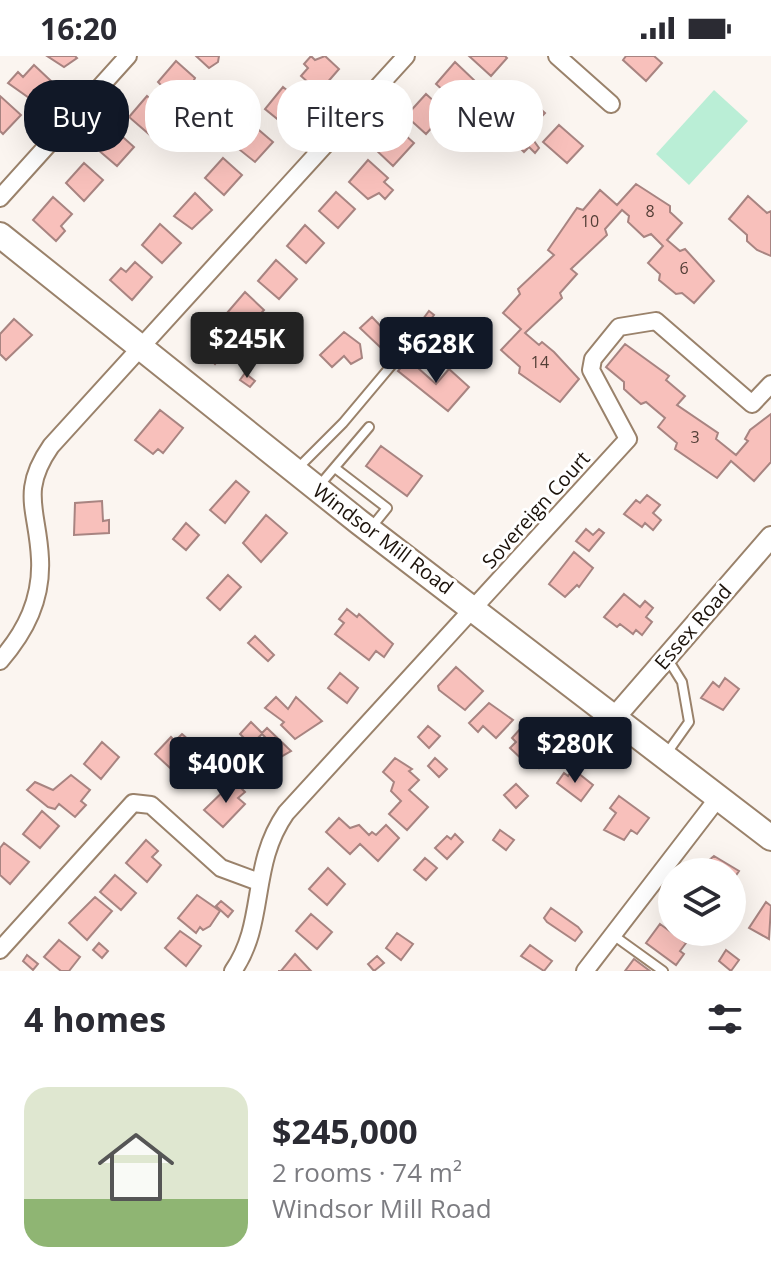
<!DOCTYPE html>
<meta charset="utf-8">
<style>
body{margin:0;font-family:"Open Sans",sans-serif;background:#f7f7f7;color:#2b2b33;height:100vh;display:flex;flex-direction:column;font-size:30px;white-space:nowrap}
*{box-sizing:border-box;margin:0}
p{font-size:26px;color:#7c7c81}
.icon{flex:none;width:44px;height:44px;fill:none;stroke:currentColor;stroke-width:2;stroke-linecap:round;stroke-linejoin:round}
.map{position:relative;height:915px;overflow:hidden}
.details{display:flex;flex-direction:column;background:#fff;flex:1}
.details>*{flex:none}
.guide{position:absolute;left:24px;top:24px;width:724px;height:72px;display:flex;gap:16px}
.fabs{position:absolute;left:658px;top:802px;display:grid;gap:16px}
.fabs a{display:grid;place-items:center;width:88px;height:88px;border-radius:50%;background:#fff;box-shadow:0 8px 32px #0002;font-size:40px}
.price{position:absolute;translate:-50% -68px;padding:0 18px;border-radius:8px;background:#111827;color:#fff;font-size:26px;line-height:52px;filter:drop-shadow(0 2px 4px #0008)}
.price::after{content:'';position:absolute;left:50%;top:48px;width:24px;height:18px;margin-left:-12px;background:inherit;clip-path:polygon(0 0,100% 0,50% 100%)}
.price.current{background:#222;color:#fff}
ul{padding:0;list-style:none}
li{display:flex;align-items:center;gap:24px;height:200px;padding:0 24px}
li span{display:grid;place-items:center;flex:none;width:224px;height:160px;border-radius:24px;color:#555}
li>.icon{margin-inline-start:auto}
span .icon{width:96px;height:96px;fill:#fffc;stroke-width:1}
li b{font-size:34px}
h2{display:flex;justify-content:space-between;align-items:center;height:96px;padding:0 24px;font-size:34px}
.pill{padding:0 28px;border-radius:32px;background:#fff;box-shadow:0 8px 32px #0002;font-size:28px;line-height:72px}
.pill.current{background:#111827;color:#fff}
.status{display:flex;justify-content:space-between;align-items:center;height:56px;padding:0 40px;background:#fff;direction:ltr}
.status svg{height:22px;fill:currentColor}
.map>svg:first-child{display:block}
.green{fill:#baeed6}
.building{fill:#f8c0bb;stroke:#a88481;stroke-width:2}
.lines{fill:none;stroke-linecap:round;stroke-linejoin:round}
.service-casing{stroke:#9a826b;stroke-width:12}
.minor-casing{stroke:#9a826b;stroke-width:20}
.tertiary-casing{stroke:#9a826b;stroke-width:24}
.secondary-casing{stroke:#9a826b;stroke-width:28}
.service{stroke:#fff;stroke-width:8}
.minor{stroke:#fff;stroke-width:16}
.tertiary{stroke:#fff;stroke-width:20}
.secondary{stroke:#fff;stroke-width:24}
.labels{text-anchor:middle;stroke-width:6;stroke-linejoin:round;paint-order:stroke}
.number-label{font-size:16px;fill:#523e36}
.street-label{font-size:20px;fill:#1b120a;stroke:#fff}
</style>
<div class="status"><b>16:20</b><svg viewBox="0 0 49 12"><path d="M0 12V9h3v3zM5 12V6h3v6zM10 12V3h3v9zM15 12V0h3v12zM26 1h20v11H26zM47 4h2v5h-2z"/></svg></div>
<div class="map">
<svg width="771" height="915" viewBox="0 0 771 915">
<rect width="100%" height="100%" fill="#fbf5f0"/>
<path class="green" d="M714,34L748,65L689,129L656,98Z"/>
<path class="building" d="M47,0H75L77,2L64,11Z
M196,0H219L218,6L209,12Z
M311,0L315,4L325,0L339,13L319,36L301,20L308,12L304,8Z
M469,0H505L507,2L491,20Z
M626,0H654L662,7L646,25L623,4Z
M176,5L195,22L187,38L184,34L175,44L158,26Z
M455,6L475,25L456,46L436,28Z
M34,9L51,25L42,41L39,38L32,44L8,27L18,16L23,21Z
M283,31L304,48L286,70L265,53Z
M522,36L545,57L528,75L505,55Z
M426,38L446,56L426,78L406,60Z
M0,40L21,59L3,78L0,75Z
M147,40L168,58L150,79L129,61Z
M247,64L273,86L255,106L235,90L243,81L237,76Z
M559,69L583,90L567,107L543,86Z
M395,70L414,87L393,110L375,93Z
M115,74L134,91L117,110L97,93Z
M529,78L539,92L535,97L529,91L524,96L518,90Z
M223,102L242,119L224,139L205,122Z
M368,104L388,122L384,126L393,134L385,143L379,137L368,143L349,126Z
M84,107L103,124L84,145L66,127Z
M636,128L670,150V156L682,167L667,184L680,195L685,193L714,225L694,247L682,237L676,238L659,224L660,218L648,207L663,190L651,178L644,181L628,166L629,160L622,154L605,173L607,179L571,213L577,218L560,237L562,242L525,277L539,289L542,286L554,296L579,323L560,346L519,317L520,311L501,294L521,273L503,257L520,238L518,233L554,199L548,194L577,152L583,154L600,134L617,149Z
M336,136L355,153L338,172L319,155Z
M195,137L212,154L192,173L174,160Z
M748,140L767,157L771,155V200L757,194L747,185V179L729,163Z
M53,141L72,158L61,170L65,175L56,185L33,164Z
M160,168L181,187L162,207L142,189Z
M305,169L324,187L306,207L287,190Z
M276,204L297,223L279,243L258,225Z
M135,206L152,221L132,244L110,224L121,212L126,216Z
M245,236L264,254L245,275L227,257Z
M429,255L434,259L422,275L417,271Z
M372,261L392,282L381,292L360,272Z
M14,263L32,279L6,304L0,298V278Z
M214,271L233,287L215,308L197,290Z
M344,276L360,288L362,302L351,308L344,300L332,311L320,299Z
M625,288L669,320L666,324L685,340L677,349L718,377L716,383L736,399L748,385L745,383L750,374L771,358V406L754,425L731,405L717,422L675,393L677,387L658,371L665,362L646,346L641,348L635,343L624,333V326L606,311Z
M408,303L436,328L449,313L469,331L448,355L398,315Z
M245,317L255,325L250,331L240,324Z
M160,354L183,372L163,397L158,393L153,398L135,384Z
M381,390L422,420L407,440L366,410Z
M236,425L249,436L225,467L210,454Z
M647,439L660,449L653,457L661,464L653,474L645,467L642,471L624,458L636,444L640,447Z
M102,445L103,465L109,464V477L74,479L75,447Z
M266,459L287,477L261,506L243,487Z
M186,467L199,479L186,494L173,483Z
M586,473L593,479L599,473L604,477L589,495L576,485Z
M574,496L593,512L579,531L577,529L565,541L549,528Z
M228,519L241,531L220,554L207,542Z
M624,538L640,551L645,545L653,552L646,561L652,566L642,579L636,574L633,578L620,568L617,571L604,561Z
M347,553L357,561L359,558L393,588L384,601L376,595L369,604L335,578L344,567L339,563Z
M255,580L274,599L268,605L248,587Z
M456,611L483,635L465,654L439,634L438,630Z
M340,617L358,632L347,647L328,632Z
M725,622L739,633L723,654L701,642L713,626L719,631Z
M276,641L288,653L296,641L322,665L295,683L281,669L284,666L265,652Z
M489,647L513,664L496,682L483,670L478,676L469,667Z
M251,666L262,677L267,672L291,695L274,705L279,709L270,719L250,699L266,682L262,678L251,689L240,678Z
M428,670L440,680L429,692L418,681Z
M520,673L545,692L542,697L548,703L539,712L533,706L529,710L510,692L516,686L512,682Z
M182,678L190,685L183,692L198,706L182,723L155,698L171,681L175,685Z
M102,686L119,701L101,723L84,708Z
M395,702L412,713L409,715L419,724L409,734L428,751L407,774L389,758L401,745L391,735L394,726L383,716Z
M435,702L447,713L439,721L428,710Z
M573,713L593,729L581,745L557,727L564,717L568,720Z
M71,719L90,734L81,745L86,749L75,761L59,748L55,753L48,751L27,734L35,726L53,734Z
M234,725L245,736L238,742L245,748L223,771L204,754Z
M516,728L528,740L516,752L504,739Z
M619,740L649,762L637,778L631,774L624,784L604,774L616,757L610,752Z
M42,755L59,770L40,792L23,778Z
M339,762L350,772L359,769L369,779L372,776L376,779L386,769L399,782L378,805L360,788L350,798L326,776Z
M500,774L514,784L506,794L493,784Z
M455,778L463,786L447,803L435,792L447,780L451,783Z
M146,784L158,795L152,801L161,809L147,826L126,807Z
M4,787L29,806L10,828L0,819V792Z
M714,800L739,815L732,825V816L696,815Z
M425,802L437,812L426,824L414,814Z
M328,812L345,828L327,849L309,833Z
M115,819L136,837L121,854L100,836Z
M197,839L220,855L210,870L203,874L200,871L196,877L178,862Z
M95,841L112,855L87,884L69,867Z
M221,845L233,855L228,861L216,850Z
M766,846L771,850L769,883L749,872Z
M551,852L578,871L582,876L575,885L547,866L544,862Z
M311,858L332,876L317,893L296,875Z
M660,868L686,887L680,895L684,898L676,909L646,887Z
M180,875L201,890L186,910L165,892Z
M397,877L413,888L401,904L386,892Z
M59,884L80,901L69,915H61L44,901Z
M99,887L108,895L102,902L93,894Z
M530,889L552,905L544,915L521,900Z
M726,894L739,904L731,915L719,905Z
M295,898L311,915H278H281Z
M27,899L38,908L33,914L23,905Z
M377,900L384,907L374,915L368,908Z
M634,903L650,915H625Z"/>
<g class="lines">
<g class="service-casing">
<path id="service" d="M298,412L343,367L406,292
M335,412L387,452L370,473
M318,431L369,371
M667,697L689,666L682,626L667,602
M613,879L663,915"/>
</g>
<g class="minor-casing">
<path id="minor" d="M557,0L611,48
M0,142L128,0
M0,605C26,575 42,543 40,503C38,454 19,436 51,390L406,0
M0,894L133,747L151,749L221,812L259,826
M233,915C267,866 249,810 286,757L628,383L591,314L593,303L619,271L656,265L752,348L771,328
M585,915L718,742"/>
</g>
<g class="tertiary-casing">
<path id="tertiary" d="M615,661L771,481"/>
</g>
<g class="secondary-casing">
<path id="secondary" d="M0,179L359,466L771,782"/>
</g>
<use href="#service" class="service"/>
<use href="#minor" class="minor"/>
<use href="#tertiary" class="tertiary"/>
<use href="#secondary" class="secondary"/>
</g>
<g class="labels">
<g class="number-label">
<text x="650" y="161">8</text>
<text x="590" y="171">10</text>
<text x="684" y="218">6</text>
<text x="540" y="312">14</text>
<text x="695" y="387">3</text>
</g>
<g class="street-label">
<text transform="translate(536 454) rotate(-48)" y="7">Sovereign Court</text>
<text transform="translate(383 483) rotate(37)" y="7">Windsor Mill Road</text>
<text transform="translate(693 571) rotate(-49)" y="7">Essex Road</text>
</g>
</g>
</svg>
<div class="fabs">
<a><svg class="icon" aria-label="layers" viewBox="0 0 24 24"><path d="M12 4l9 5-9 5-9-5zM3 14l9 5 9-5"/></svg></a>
</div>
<b class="price current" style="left:247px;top:324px">$245K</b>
<b class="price" style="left:436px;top:329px">$628K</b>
<b class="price" style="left:575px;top:729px">$280K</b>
<b class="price" style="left:226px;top:749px">$400K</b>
<div class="guide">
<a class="pill current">Buy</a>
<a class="pill">Rent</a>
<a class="pill">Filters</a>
<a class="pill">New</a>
</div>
</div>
<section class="details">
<h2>4 homes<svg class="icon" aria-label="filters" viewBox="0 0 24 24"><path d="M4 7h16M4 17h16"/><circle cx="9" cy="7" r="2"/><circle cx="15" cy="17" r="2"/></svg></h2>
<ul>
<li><span style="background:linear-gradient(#dfe7d0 70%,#8fb573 0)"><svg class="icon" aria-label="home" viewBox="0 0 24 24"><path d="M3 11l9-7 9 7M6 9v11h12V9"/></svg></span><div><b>$245,000</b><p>2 rooms · 74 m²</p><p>Windsor Mill Road</p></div></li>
</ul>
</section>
